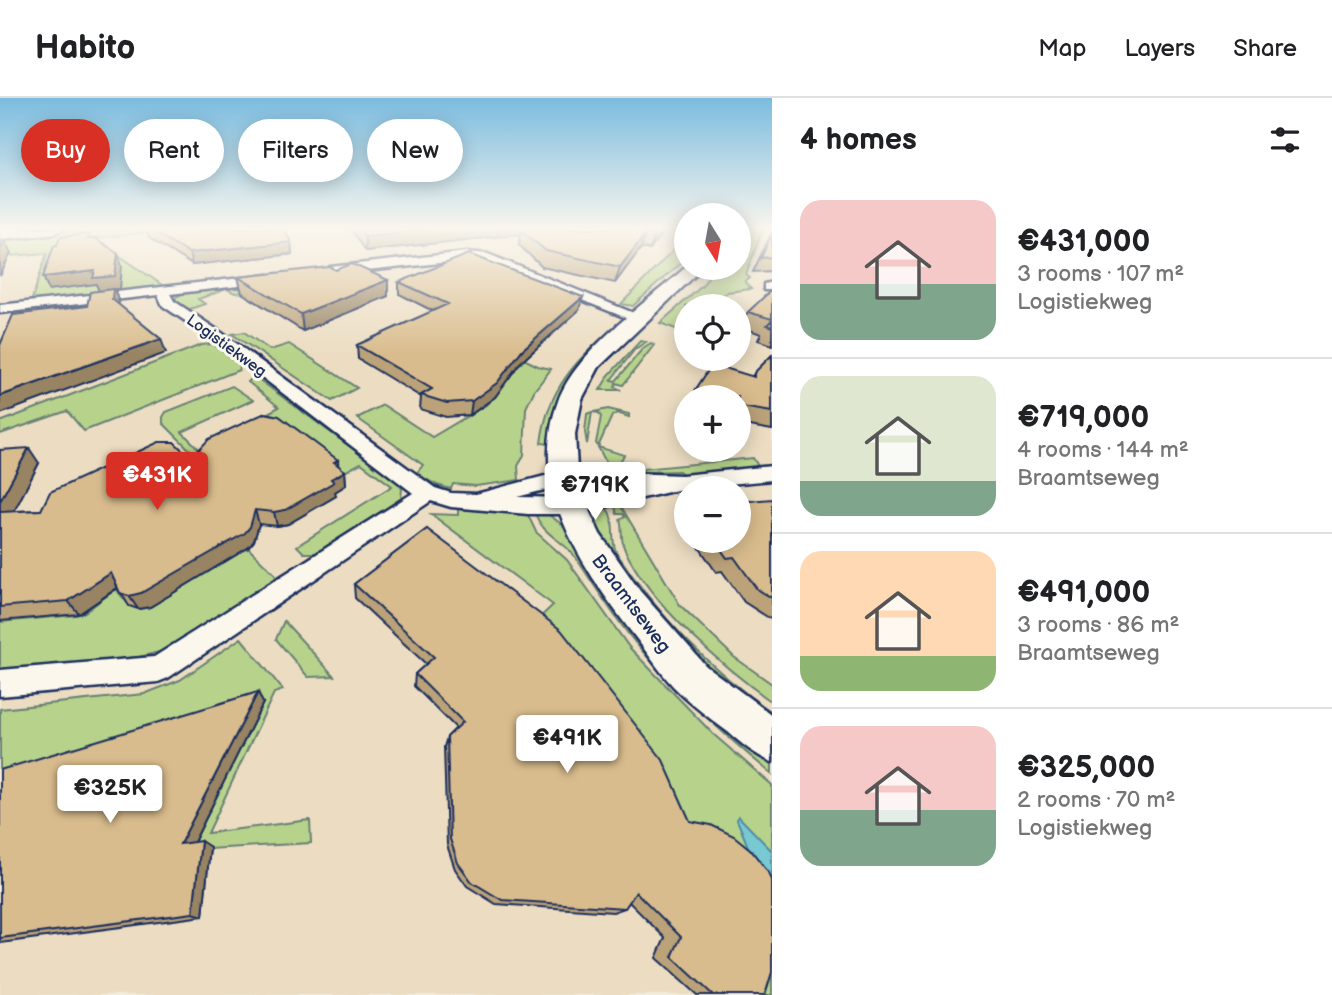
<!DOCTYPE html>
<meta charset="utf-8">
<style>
body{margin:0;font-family:"Balsamiq Sans",sans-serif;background:#f6f6f6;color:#202124;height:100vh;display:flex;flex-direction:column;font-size:26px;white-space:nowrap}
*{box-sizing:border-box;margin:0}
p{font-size:23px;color:#757577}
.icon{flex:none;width:38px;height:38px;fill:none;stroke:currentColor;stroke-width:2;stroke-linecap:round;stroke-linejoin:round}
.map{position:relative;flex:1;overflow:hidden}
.sheet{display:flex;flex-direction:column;background:#fff;width:560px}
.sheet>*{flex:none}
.hud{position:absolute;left:21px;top:21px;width:646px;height:63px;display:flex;gap:14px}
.needle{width:46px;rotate:169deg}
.buttons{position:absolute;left:674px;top:105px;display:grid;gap:14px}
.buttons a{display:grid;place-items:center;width:77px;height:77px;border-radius:50%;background:#fff;box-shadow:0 4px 18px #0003;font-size:35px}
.price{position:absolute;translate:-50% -60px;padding:0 16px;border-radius:7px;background:#fff;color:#222;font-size:23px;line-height:46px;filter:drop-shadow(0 2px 4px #0008)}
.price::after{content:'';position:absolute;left:50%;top:42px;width:21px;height:16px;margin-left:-10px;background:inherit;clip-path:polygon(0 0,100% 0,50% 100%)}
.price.active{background:#d93025;color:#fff}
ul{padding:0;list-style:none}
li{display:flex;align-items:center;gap:21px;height:175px;padding:0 28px}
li+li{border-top:2px solid #e0e0e0}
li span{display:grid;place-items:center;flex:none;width:196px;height:140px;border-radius:21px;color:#555}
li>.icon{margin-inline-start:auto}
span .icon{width:84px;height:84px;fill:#fffc;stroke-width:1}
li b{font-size:30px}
h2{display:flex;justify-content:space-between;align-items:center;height:84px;padding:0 28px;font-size:30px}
.chip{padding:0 24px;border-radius:32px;background:#fff;box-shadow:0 4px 18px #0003;font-size:24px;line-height:63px}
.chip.active{background:#d93025;color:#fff}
header{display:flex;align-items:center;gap:42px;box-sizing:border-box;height:98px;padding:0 35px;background:#fff;border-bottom:2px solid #e0e0e0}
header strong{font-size:33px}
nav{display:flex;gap:38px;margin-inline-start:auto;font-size:24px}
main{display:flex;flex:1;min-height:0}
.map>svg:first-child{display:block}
.built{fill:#ecddc2;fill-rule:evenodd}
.green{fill:#b7d38b;stroke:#698174;stroke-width:2}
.water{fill:#78c9d2;stroke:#538ba4;stroke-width:2}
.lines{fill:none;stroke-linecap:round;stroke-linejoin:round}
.street-casing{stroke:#1b2f5e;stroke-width:5}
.secondary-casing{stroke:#1b2f5e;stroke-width:5}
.highway-casing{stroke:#1b2f5e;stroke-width:6}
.street{fill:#fbf7ec;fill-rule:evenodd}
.secondary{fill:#fbf7ec;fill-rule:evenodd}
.highway{fill:#fbf7ec;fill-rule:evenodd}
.wall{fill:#bba279;stroke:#1b2f5e;stroke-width:2}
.shaded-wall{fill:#988463;stroke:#1b2f5e;stroke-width:2}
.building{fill:#d9bc8d;stroke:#1b2f5e;stroke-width:2}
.labels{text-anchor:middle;stroke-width:6;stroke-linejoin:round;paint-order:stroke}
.far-street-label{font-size:16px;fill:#1b2f5e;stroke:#fbf7ec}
.street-label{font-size:19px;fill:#1b2f5e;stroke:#fbf7ec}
</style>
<header>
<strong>Habito</strong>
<nav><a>Map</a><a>Layers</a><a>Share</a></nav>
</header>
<main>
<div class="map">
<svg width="772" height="897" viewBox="0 0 772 897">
<rect width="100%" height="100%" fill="#f4ebd9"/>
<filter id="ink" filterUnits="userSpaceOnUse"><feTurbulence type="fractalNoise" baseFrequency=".0143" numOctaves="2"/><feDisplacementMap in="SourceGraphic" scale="14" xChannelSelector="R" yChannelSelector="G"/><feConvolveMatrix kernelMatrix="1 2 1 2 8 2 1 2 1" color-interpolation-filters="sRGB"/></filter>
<g filter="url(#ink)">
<path class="built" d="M198,130H686V170H738L739,130H772V897H0V149ZM686,208H738V261H686ZM686,299H738V352H686ZM686,390H738V443H686Z"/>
<path class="green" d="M109,130H194L94,140L165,189L31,204L47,155L9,158L11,155L0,156V139Z
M739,130H763L746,177L750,180L745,184L751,191L727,194L710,208H686V229L681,233L660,225L702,188L714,170H738Z
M686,139V160L633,208L621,206Z
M234,187L245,194L235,195L227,191L198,201L205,206L187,212L176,204V199L188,193Z
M624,220V223C586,263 554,288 549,346L541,345C548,285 582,258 624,220Z
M444,222L538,268L551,271L534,293L526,310L524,357L518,368L519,382L476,388L453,386L451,391L437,387L416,376L423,367L357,320L383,307L432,339L486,307L512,276L507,273L521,265L440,224Z
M244,234L270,252L289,246L357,290L332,303L232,236Z
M640,243L646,244L635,251L611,282L616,283L643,250L651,245L654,247L623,287L616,285L615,289L621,292H600L609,277Z
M213,246L241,266L239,272L84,333L67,313L0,336V324L201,247Z
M254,278L398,384L402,391L401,400L322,455H304L297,448L392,388L361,365L341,376L266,316L279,309L248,284Z
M232,288L253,302L182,334L205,357L198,360L163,325V319L166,314Z
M608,311L629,316V319L617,315L612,318L598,349L624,357L618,367L621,370L618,374L610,372L596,345L601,319L599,315L592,314L587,346L585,334L587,316L589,315Z
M753,360L758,368L754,371L684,377L679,373L643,374L642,371Z
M614,405H619L680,507L734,559L772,586V604C723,569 651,507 625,452C620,442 623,431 620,421L625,419L623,416H617Z
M606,409C617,423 610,439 616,454C657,516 711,573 772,614V620L707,572L640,501L595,428L600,414Z
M458,411L526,413L536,434L567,462L629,549L713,636L772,687V897H749L678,725L534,525L553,507L431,416L458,417Z
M534,413L549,417L567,430L772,666V676C723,636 674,592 634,543C612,516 595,488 576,460C562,440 544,440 534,413Z
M248,450L275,476L276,481L174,548L159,554L139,559L0,572V524L75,517L85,514L116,491C125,502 129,512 145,510Z
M284,523L334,578L308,579L276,541Z
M241,540L283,592L274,595L208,735L310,722L311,745L190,752L0,686V611L144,596L180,582Z"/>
<path class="water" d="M738,718L772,753V810C759,781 750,751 737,722Z"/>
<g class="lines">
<g class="street-casing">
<path id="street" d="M467,154L488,156L646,220L644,223H634L482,162H467L330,177L324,173L330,169Z
M268,177L274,181L272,184L170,196L174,203L222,235L435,390L451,395L476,396L564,373L682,377L772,368V382L686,390L573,416H528L451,409L431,403L168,580L158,584L0,598V572L154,559L413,395L212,241L163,208L158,197L0,215V207ZM564,387L626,389L573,400L517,399Z
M772,184V192H764V186Z"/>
</g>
<g class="secondary-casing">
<path id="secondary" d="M686,169L703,170L599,269L582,301L575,336L577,371L586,406L600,436L640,493L706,568L772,617V664C755,657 742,646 728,634C711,621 694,609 679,594C663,579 652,561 639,544C607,502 574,458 557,407C546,373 546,336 558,303C576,253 647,204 686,169Z"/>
</g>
<g class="highway-casing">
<path id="highway" d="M0,130H64L55,135L0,141Z"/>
</g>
<use href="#street" class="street"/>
<use href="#secondary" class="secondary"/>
<use href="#highway" class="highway"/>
</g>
<path class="wall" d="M145,130H284L291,144L292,156L192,167L149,140Z
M350,130H665L650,152L641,150L615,185L542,169L519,147L521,136L365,153Z
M772,134V173L753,174Z
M336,172L388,182V198L303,233L242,195L238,179Z
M399,184L579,212L519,266L495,299L470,317L446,319L420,311L421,299L358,261L357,247L433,213L399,196Z
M772,194V247L758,242L761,236L739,228L748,214Z
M772,257V332L738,326V299H692L696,291L752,278Z
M0,352L39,365L14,413L41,412L191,360L338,362V368L345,373L346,387L335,394L336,398L288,426L277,428L259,426L254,443L249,449L150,509L138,511L129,508L118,490L79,516L0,523Z
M772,401V522L744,504L722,473L716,474L695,443H738Z
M686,415V430L681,422Z
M427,431L765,897H697L656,860L665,840L629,804L625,810L613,814L496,806L467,788L455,771L447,747L444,649L447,639L456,630L414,588L415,576L426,566L355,500L354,486Z
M263,605L194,744L210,749L203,818L0,845V672Z"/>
<path class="shaded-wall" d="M443,130H552L521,132V136L365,153V138Z
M660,130H665L650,152L655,137Z
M646,135L641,150L615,185L620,169Z
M5,143L11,155L0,178V152Z
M291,144L292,156L192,167L189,155Z
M118,155L122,168L120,191H114L119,204L118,214L99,193L96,186L49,192L43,179L95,173Z
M388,182V198L303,233L301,216Z
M583,199L579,212L519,266L495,299L470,317L472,303L522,252Z
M161,241L166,255L0,316V298Z
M29,350L39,365L6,429L0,422V403Z
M338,362L339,377L345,373L346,387L335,394L336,398L288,426L277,428L274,414Z
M255,412L259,426L254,443L249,449L150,509L138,511L129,498Z
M111,475L120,488L79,516L68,503Z
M258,594L263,605L190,752L180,746Z
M201,743L210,749L203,818L193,815Z"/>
<path class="building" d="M147,130H284L291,144L189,155Z
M359,130H443L365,138Z
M525,130H660L655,137L646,135L620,169L546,153L521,132Z
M89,136L88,141L95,140L118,155L115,178L93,180L95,173L43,179L54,147H57L60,139Z
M772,136V159L761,160Z
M0,143H5L0,152Z
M469,156L583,199L522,252L497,285L472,303L447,305L421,297L432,291L357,247L448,206L399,184Z
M352,166L388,182L301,216L238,179L330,169L336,172Z
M113,191L112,201L161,241L0,298V247L13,217L87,208L90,194Z
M769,194H772V221L748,214Z
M772,222V229L767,227Z
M772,257V314L742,309L738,315V299H715L716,297L696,291L711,268L715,267L754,279V275Z
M265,315L279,318L338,362L334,364L345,373L331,381L334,384L285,412L274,414L255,412L250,429L245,435L141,495L129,498L120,495L111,475L68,503L0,509V414L41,412L50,394L159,344H174L191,360L209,341Z
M29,350L0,403V352Z
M772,401V500L757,491L734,459L727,460L715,443H738V404Z
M427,431L561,532L663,662L690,723L711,727L734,738L750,751L769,775L772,782V874L765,897H713L672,859L681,839L636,794L625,810L502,802L472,784L458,765L450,741L447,639L463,624L415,576L434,559L354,486Z
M258,594L180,746L201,743L193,815L0,840V672Z"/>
</g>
<linearGradient id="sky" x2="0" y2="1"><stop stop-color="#7bbcdf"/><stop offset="0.51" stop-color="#faf6ee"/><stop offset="1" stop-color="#faf6ee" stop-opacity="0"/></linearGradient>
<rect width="772" height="256" fill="url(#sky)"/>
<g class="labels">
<g class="far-street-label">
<text transform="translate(227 247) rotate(36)" y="6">Logistiekweg</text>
</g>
<g class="street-label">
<text transform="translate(632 505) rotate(53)" y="7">Braamtseweg</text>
</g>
</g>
</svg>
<div class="buttons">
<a><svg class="needle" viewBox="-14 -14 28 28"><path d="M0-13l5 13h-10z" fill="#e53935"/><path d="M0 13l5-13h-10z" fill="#757577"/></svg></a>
<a><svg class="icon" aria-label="locate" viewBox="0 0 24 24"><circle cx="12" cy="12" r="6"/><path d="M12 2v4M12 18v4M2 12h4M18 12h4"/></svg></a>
<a>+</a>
<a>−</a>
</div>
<b class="price active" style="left:157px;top:414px">€431K</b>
<b class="price" style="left:595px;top:424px">€719K</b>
<b class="price" style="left:567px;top:677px">€491K</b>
<b class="price" style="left:110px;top:727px">€325K</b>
<div class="hud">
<a class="chip active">Buy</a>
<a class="chip">Rent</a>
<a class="chip">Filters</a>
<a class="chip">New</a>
</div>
</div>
<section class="sheet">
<h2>4 homes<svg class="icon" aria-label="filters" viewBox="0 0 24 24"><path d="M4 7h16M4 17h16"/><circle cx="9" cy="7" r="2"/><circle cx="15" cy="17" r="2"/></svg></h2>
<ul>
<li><span style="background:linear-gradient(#f6c9c9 60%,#7fa58c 0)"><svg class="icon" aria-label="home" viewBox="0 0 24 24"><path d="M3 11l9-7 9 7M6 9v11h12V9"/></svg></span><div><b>€431,000</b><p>3 rooms · 107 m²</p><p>Logistiekweg</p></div></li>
<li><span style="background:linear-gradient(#dfe7d0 75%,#7fa58c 0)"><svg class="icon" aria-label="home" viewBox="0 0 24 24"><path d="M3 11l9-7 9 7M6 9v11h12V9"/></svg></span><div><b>€719,000</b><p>4 rooms · 144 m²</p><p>Braamtseweg</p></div></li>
<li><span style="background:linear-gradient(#ffd9b3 75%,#8fb573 0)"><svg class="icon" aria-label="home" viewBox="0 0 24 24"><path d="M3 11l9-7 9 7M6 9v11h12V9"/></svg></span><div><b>€491,000</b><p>3 rooms · 86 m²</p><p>Braamtseweg</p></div></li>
<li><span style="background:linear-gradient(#f6c9c9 60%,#7fa58c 0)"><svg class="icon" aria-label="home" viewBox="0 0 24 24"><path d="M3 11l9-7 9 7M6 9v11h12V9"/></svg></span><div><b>€325,000</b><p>2 rooms · 70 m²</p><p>Logistiekweg</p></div></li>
</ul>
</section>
</main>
